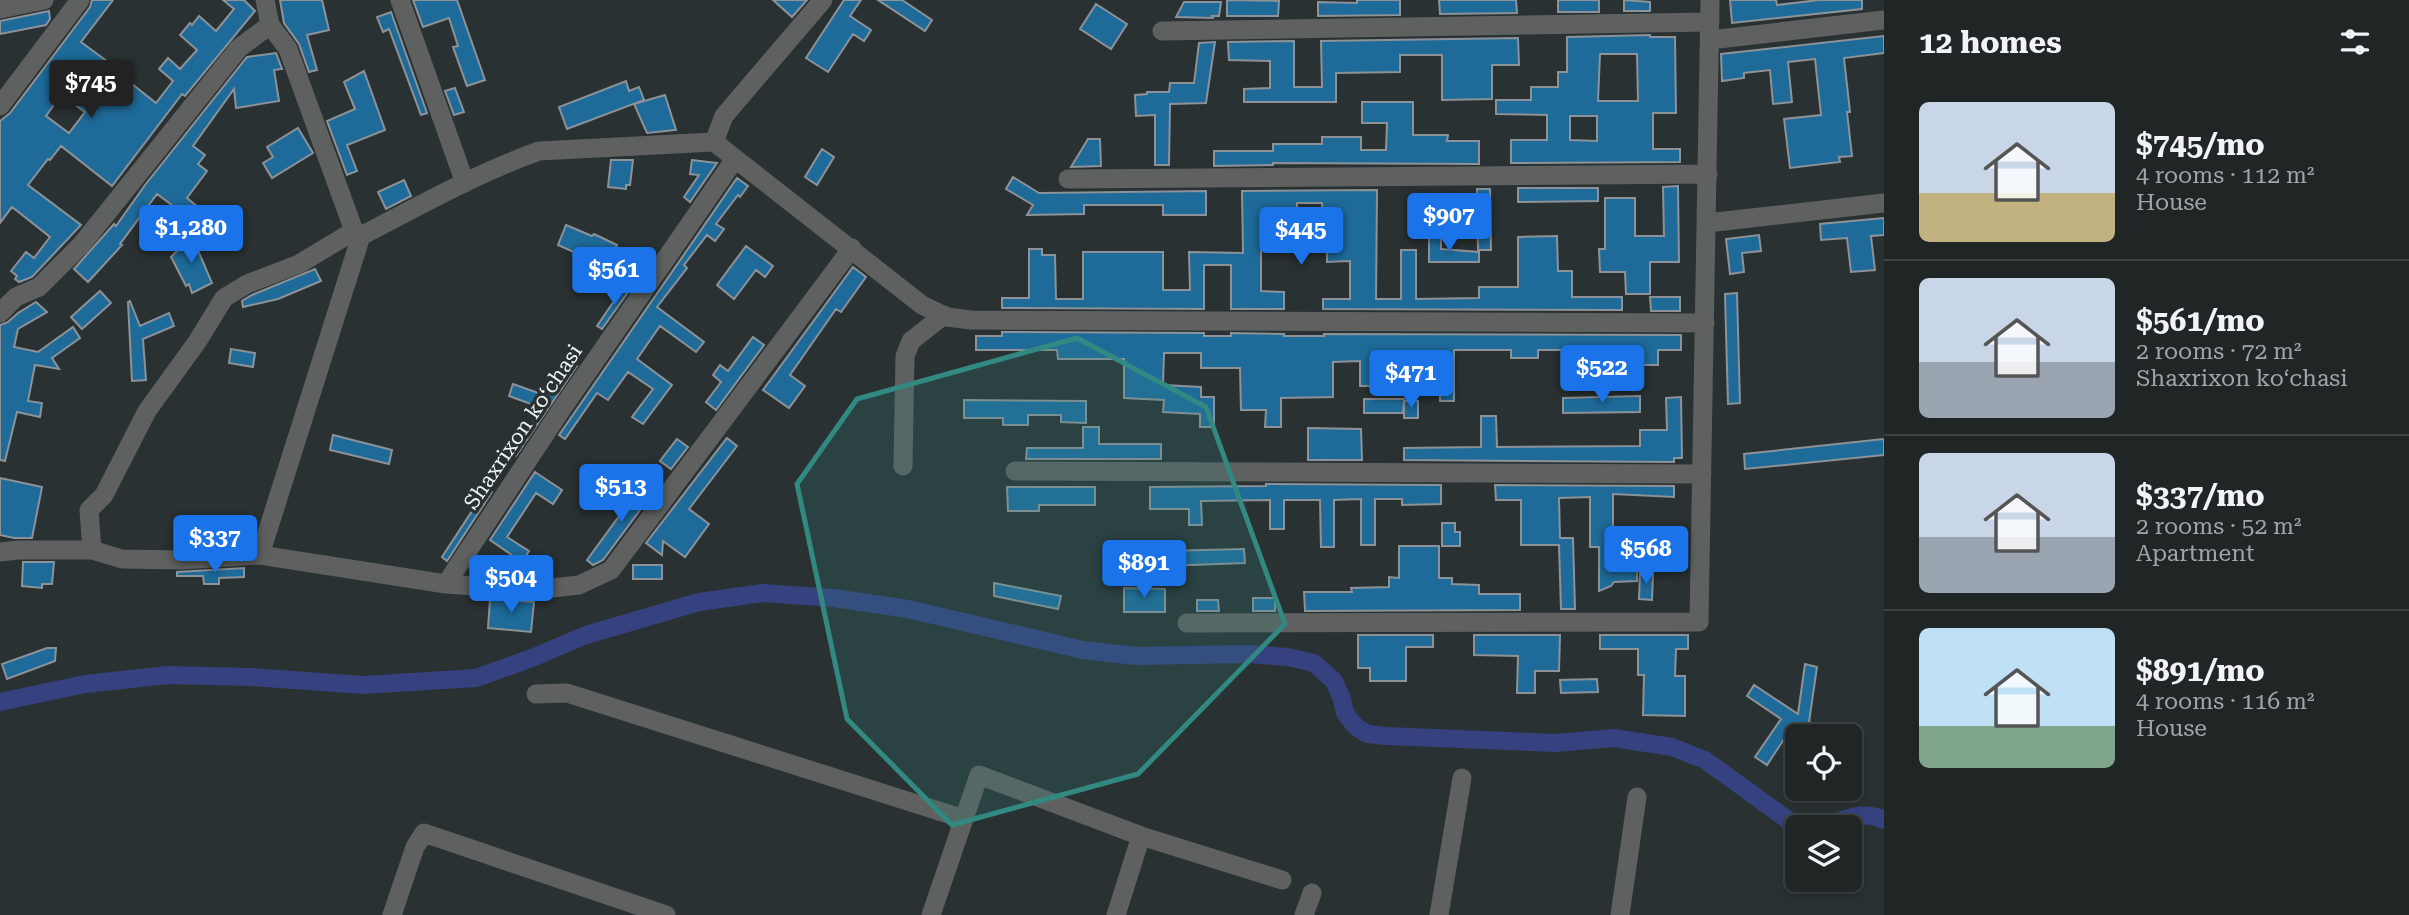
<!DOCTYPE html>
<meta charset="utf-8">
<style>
body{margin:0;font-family:"Roboto Serif",serif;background:#282d2e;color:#f1f3f6;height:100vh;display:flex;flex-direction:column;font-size:26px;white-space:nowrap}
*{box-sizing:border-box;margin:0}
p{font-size:23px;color:#a2a5a7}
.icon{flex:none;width:38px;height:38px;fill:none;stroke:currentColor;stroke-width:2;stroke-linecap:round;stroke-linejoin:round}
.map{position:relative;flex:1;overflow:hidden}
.side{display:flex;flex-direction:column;background:#202526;width:525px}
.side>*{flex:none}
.controls{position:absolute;left:1785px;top:724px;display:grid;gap:14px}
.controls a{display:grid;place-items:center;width:77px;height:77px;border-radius:10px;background:#202526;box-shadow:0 4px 10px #0003,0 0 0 2px #3d4243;font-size:35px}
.price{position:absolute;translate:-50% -60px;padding:0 16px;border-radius:7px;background:#1a73e8;color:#fff;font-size:23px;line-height:46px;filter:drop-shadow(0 2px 4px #0008)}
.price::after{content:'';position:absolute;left:50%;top:42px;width:21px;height:16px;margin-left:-10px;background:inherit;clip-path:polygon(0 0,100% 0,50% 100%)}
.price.current{background:#222;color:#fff}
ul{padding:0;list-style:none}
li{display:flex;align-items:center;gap:21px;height:175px;padding:0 35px}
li+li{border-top:2px solid #3d4243}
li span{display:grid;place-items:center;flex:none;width:196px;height:140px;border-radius:10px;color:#555}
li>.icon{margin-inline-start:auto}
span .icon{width:84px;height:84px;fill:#fffc;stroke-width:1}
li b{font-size:30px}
h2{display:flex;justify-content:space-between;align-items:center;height:84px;padding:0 35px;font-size:30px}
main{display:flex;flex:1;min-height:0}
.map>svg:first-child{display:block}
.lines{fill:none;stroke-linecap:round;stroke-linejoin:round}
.canal{stroke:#35427f;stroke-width:18}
.building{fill:#1e6b9a;stroke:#8c9297;stroke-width:2;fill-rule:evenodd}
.minor{stroke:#5e6160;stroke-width:19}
.marked{fill:#318982;fill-opacity:0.2;stroke:#318982;stroke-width:5;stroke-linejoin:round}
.labels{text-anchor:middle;stroke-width:7;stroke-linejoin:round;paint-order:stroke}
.street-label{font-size:21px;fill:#f0f5f6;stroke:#2a3132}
</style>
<main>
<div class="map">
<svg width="1884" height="915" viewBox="0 0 1884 915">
<rect width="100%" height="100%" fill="#2a3132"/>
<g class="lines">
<path class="canal" d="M0,702L85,684L168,675L251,677L364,685L476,678L532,658L586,635L699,602L763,593L834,598L908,609L1083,650L1136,656L1248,654L1288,657L1314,663L1334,681L1342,699L1345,713L1355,726L1367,734L1386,736L1555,743L1613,738L1672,747L1705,760L1792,823L1814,828
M1822,828C1841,820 1864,809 1884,820"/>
</g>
<path class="building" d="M92,0H113L81,42L119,70L117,72L156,103L173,81L159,69L168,58L180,69L197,50L180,35L190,23L192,25L199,16L216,31L234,9L223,0H244L255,11L185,96L182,94L112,186L61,146L50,160L48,159L28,185L81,225L32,277L19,282L15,279L17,276L11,271L26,252L34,258L50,237L12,207L0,223V121L10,113L90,7ZM61,95L85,112L69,133L46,116Z
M280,0H322L329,30L307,35L317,70L309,72L299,44L284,23Z
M413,0H457L485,80L467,86L453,47L458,46L449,18L423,27Z
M773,0H807L792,17Z
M844,0H861L850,16L871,30L864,41L853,34L828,72L806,58Z
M878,0H902L932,20L925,31Z
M1227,0L1279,1L1278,16H1227Z
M1357,0H1400V15L1318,16V2L1357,3Z
M1439,0H1516L1517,13L1440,14Z
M1558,0H1599V12H1558Z
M1624,0L1650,2V11H1624Z
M1730,0H1776L1777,5L1819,0H1862V9L1732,23Z
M1184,2H1221L1219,16H1212L1213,18L1176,17Z
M1096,4L1127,24L1111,49L1080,29Z
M49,11L50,19L46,25L0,34V21Z
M391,12L427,113L421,115L389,29L383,32L377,17Z
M1650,35V37H1675L1676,113H1653V149H1680V162L1511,163V140H1547V115L1496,114V100H1531V87H1558V72H1567V37ZM1600,54H1637L1638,101H1598ZM1570,116H1597V141L1570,140Z
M1884,36V53L1844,58L1850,112H1847L1852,156L1839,157L1840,162L1790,168L1784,119L1821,115L1815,59L1788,62L1792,102L1773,104L1770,70L1744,73V78L1722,81L1721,54Z
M1518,38L1519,65H1492V99L1442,100V55H1400V72L1336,73V102H1244V89L1270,88V61L1229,60L1228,42L1294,41V87H1322L1321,41Z
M1215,42L1206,103L1170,104L1169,165H1155V115L1136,116L1135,95L1147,94V92H1169L1170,83H1194L1199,43Z
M276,53L282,69L274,70L279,101L236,108L234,89L193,146L205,155L198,164L207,171L187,198L204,212L196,223L157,194L120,244L122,245L88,282L74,269L114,224L116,226L145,185L247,57Z
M364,71L385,130L347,145L357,171L347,175L327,121L355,109L344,82Z
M626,81L629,91L639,87L644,100L567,129L559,107Z
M455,88L464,112L454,115L445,91Z
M665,95L676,130L647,133L634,104Z
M1362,102H1413V135H1448L1447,141H1479V164L1273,163V165L1214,166V151H1273V144H1322V137H1361V150H1386L1387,123H1362Z
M298,128L313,153L272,178L263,163L273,157L267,147Z
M1088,139H1100L1101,166L1071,167Z
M822,149L834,157L817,185L805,177Z
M611,160H633L630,185H626V189L608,187Z
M692,160L717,163L690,202L684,197L699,175L690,174Z
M1013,177L1039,193L1206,191V215H1163V205H1084V214L1027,215L1033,205L1006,189Z
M737,178L748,186L740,197L738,195L716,224L724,229L715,241L707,235L684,265L687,268L657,307L704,342L696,352L660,326L637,359L672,385L643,424L632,417L653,389L628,372L608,400L597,393L565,439L559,435Z
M404,180L411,196L386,209L378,192Z
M1678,186L1679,262H1650V294H1626L1625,272H1600L1599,249H1605V198H1635V236H1664L1663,187Z
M1518,188H1598V201L1518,202Z
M1477,189H1490L1491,250H1478Z
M1377,190L1376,299H1401V250H1416V299L1479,298V287H1518V237L1557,236L1558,271H1572V297H1622V310L1323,309V299H1350V261L1327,262V246H1323L1322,203H1297V233H1261V291L1284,292V309H1231V265H1204V309L1002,308V298H1029V249H1042V255H1055L1056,299H1083V252H1163V290H1190L1189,252L1243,253L1242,191Z
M1884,218V235L1871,236L1875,270L1851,272L1847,238L1821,240L1820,224Z
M566,225L592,236L594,234L617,245L607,267L558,245Z
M191,234L212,283L192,293L189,284L186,286L171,257L181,247L179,243Z
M1759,235L1761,251L1742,253L1744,272L1730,274L1726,239Z
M1429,236H1441V249L1479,252V262H1429Z
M746,246L773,266L765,277L756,270L734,299L717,285Z
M853,267L866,277L841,312L836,309L790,375L805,386L789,408L763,390Z
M315,269L321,281L278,299L243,307L242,301L252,295Z
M625,285L631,288L602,329L597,326Z
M100,291L111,303L82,329L71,317Z
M1737,293L1740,403L1728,404L1725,294Z
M1650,297H1680V311H1651Z
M130,301L140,326L169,313L174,326L143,339L146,380L132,381L128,302Z
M36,302L47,312L18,329L14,347L38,352L73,327L80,338L52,358L59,369L35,365L28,401L42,403L40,417L17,412L5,461L0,460V325L8,322L18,313Z
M1002,332L1204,333V336H1231V333L1284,334V336H1324V334L1681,335V350H1658V365H1605L1606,350H1538V358H1511V350H1454V401H1440V356H1374V386H1360V361L1333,362V397L1281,398V427H1265L1266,410H1241L1240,368H1201V353H1164L1163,385L1201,387V397H1214V427H1200V414L1163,412L1164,400L1124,398V359H1058L1057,350H976V336H1002Z
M753,337L764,345L716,410L706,402L721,382L713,375L720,365L728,371Z
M231,349L255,353L253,367L229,363Z
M563,359L577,366L516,456L511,453L542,408L509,396L513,384L544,395Z
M1640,396V412L1563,413V398Z
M1681,397L1682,458H1674V462L1404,460V448L1481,447V416H1496L1497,447L1640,446V430H1667L1666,398Z
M1364,399H1404L1403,413H1364Z
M964,400L1086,401V423L1061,422V415H1028V425H1003V418H964Z
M1404,401H1418V418H1404Z
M1083,427H1099V444H1161V459H1026L1027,448H1083Z
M1308,428L1361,429L1362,460H1308Z
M333,435L392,450L389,464L330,450Z
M727,438L737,446L689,509L709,524L685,557L663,541L662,555L646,543Z
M677,439L688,447L671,469L660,461Z
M1884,439V455L1745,469L1744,454Z
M535,472L562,490L553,504L536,493L507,537L529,551L522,562L490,540Z
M0,478L42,487L32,538H14L0,535Z
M644,482L655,490L603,560L593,565L587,560Z
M1266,484L1441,485V504L1402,505V499H1375V545H1361V499L1334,500V547H1321L1320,500H1284V529H1270V500L1201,501L1202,525H1189V509H1150V487L1266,486Z
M1495,485L1674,486V497L1613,494V532H1638L1637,581L1614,582L1611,586L1599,591V547H1590V497L1559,498L1560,538H1573L1575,609H1561L1559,545H1521V500H1496Z
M1007,487H1095V505H1039V511H1008Z
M487,488L492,492L447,561L442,557Z
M1442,523H1455V532H1460V546H1442Z
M1399,546H1439V578H1452V584L1479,585V594H1520V610L1305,611L1304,592H1352L1351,588L1389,587V577L1399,578Z
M1244,549L1245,563L1164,566L1163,551Z
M23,562H54L52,584H42V588L22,586Z
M633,565H662V579H633Z
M244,568V577L219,578V584H204L203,576H177V572Z
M1640,573L1653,574L1652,600L1639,599Z
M994,583L1061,596L1058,609L994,596Z
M1124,588L1165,589V612H1124Z
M1253,598H1275V611H1253Z
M490,599L534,602L531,632L488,628Z
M1197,600H1218L1219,611H1197Z
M1358,635H1433V647H1406V681H1370V668H1358Z
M1474,635H1560L1559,671H1535V693H1517L1518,656L1474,655Z
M1600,635H1688V649H1676L1675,676H1685V716L1643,715L1644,675H1638V649H1600Z
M47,648H56L55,661L7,679L2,664Z
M1805,664L1817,667L1809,722L1813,724L1805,737H1800L1790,730L1767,765L1755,757L1781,719L1747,696L1754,685L1798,714Z
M1597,679L1598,692L1561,693L1560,680Z"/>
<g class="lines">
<path class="minor" d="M265,0L270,25L288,49L354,231L361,236C419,206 477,173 539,151L714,142L724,116L823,0
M400,0L465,183
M0,9L44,0
M1162,31L1710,22
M1710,40L1884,20
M0,106L80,0
M714,142L922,305L947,317L971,320L1705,323
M1068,179L1708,174
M1707,223L1884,203
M0,313L16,297L39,287L82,244L239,48L270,25
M903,466L905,356L911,341L944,315
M1015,471L1702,474
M92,550L89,510L104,495L147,411L197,342L224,298L247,284L299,264L354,231
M0,552L18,550H92L122,559L181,560L260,555L361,236
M260,555L446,584L534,590L579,585L611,570L852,248
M446,584L561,410L735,159
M1187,623L1699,622L1710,0
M536,694L567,693L964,819
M392,915L415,847L424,833L666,915
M931,915L979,775L1141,836L1282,880
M1116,915L1141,836
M1304,915L1312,893
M1439,915L1462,778
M1620,915L1637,797"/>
</g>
<path class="marked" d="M1077,338L1206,407L1285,624L1138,774L952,825L847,719L797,484L857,399Z"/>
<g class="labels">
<g class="street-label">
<text transform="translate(523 427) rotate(-56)" y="7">Shaxrixon koʻchasi</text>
</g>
</g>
</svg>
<div class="controls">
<a><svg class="icon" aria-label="locate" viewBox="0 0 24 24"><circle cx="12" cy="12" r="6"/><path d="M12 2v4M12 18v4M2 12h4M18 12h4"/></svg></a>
<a><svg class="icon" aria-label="layers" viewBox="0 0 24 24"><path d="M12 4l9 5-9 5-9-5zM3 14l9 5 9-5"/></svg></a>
</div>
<b class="price current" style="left:91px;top:120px">$745</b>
<b class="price" style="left:1449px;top:253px">$907</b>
<b class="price" style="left:191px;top:265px">$1,280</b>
<b class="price" style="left:1301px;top:267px">$445</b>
<b class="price" style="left:614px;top:307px">$561</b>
<b class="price" style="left:1602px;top:405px">$522</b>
<b class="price" style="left:1411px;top:410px">$471</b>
<b class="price" style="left:621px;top:524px">$513</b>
<b class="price" style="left:215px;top:575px">$337</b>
<b class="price" style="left:1646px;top:586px">$568</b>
<b class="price" style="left:1144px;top:600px">$891</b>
<b class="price" style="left:511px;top:615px">$504</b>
</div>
<section class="side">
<h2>12 homes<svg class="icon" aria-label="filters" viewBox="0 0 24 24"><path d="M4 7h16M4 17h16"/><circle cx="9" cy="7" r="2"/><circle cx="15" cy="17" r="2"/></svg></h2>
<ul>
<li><span style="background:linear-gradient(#c9d6e8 65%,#c2b280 0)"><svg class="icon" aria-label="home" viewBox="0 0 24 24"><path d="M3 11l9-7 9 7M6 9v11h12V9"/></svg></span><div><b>$745/mo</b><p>4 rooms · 112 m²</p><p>House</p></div></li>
<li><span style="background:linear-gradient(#c9d6e8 60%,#9aa5b1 0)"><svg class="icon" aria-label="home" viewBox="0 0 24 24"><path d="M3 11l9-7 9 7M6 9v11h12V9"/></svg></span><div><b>$561/mo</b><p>2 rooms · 72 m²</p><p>Shaxrixon koʻchasi</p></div></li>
<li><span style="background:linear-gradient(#c9d6e8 60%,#9aa5b1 0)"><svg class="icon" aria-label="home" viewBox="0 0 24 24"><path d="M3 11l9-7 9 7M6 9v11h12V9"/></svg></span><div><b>$337/mo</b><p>2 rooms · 52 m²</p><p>Apartment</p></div></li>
<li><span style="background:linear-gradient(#bfe0f5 70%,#7fa58c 0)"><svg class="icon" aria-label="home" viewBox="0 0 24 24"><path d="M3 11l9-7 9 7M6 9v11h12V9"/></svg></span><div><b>$891/mo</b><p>4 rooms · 116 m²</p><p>House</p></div></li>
</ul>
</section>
</main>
